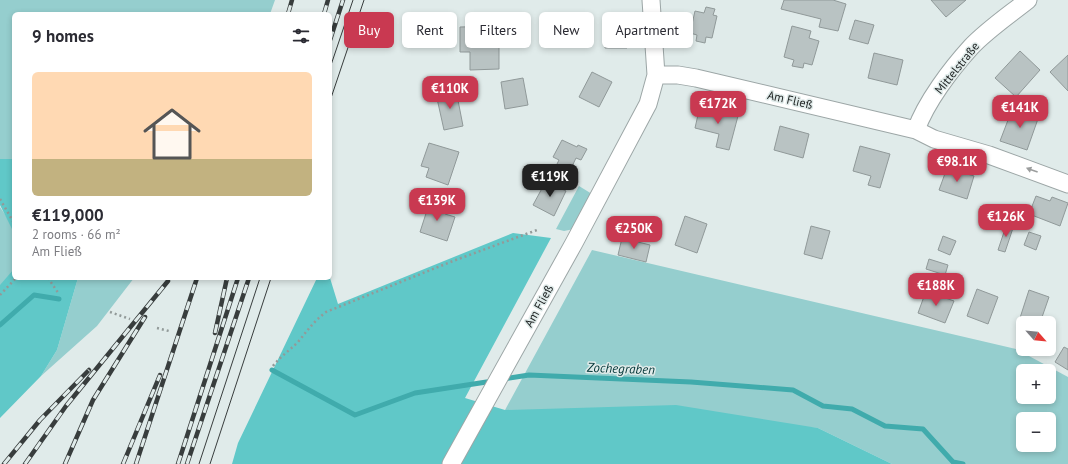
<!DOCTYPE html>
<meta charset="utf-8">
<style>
body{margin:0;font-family:"PT Sans",sans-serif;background:#f7f7f7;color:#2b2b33;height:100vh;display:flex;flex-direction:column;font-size:15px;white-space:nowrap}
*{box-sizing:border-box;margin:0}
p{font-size:13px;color:#7c7c81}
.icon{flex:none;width:22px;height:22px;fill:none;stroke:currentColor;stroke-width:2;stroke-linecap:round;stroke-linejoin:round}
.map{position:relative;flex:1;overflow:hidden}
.side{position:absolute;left:12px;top:12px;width:320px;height:268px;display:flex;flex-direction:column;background:#fff;border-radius:6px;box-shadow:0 2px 6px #0003}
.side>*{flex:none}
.banner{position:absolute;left:344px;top:12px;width:380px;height:36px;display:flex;gap:8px}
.needle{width:26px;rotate:117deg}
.controls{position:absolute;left:1016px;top:316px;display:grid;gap:8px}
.controls a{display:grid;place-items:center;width:40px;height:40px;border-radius:6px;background:#fff;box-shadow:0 2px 6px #0003;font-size:20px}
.price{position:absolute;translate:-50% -34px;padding:0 9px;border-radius:8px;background:#c93951;color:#fff;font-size:13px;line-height:26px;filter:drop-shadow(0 1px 2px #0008)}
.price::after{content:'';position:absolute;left:50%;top:24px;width:12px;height:9px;margin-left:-6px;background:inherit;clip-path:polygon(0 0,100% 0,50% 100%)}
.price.on{background:#222;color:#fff}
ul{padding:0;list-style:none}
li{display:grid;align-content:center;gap:8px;height:212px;padding:0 20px}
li+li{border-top:1px solid #e1e1e2}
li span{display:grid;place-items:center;height:124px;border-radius:6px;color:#555}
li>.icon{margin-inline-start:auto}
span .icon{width:72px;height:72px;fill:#fffc;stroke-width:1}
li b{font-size:17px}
h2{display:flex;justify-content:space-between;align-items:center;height:48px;padding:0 20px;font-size:17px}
.pill{padding:0 14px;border-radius:6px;background:#fff;box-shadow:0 2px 6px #0003;font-size:14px;line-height:36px}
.pill.on{background:#c93951;color:#fff}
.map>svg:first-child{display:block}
.green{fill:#95cece;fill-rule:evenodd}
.forest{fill:#60c8c8}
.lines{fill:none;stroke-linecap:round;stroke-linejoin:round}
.stream{stroke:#40abac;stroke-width:5}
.building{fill:#b9c3c3;stroke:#909999}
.street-casing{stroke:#9ca6a6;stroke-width:19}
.path{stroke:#929a99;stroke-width:2.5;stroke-dasharray:2 3;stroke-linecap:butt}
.street{stroke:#fff;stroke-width:17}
.tram{stroke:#383d3d;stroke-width:1}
.rail-casing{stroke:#383d3d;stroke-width:4.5}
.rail{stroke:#e0ebea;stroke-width:3;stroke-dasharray:9;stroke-linecap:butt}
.oneway{fill:#9b9d9d}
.labels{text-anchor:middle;stroke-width:3;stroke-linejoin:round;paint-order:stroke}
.street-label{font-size:12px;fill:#212525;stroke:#e0ebea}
.water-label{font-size:13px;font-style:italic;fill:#013536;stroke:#e0ebea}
</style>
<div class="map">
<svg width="1068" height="464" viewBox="0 0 1068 464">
<rect width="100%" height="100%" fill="#e0ebea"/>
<path class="green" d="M0,0H275L270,14H14V159H0Z
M579,186L592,194L574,229L564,231L556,229Z
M0,207L14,228V278L0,300Z
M592,250L1016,349L1068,377V464H892L818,428L505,410ZM1023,371H1049V397H1023ZM1023,419H1049V445H1023Z
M78,278H134L97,326L41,376L57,350Z"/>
<path class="forest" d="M0,159H14V233L0,205Z
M513,233L551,238L465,398L505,410L676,405L818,428L892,464H232L238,443L317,278H330L338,304Z
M14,269V278H78L57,350L41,376L0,418V285Z"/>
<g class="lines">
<path class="stream" d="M0,325L34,295L59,299
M272,370L355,415L415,393L493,381
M503,379L529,375L691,382L793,390L823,406L852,409L885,426L923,429L953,462L963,464"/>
</g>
<path class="building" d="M784,0H833L846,4L838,31L819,27L821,19L781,9Z
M931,0H966L946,17Z
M706,7L715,9L713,15L717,16L712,38L706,37L705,43L696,41L697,35L690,33L695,11L704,13Z
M605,20H627V48H605Z
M855,20L874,25L868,44L849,39Z
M499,26V69L470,70V52H460V27Z
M792,26L811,31L809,38L819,41L812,65L804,63L803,68L792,66L794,60L784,57Z
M1020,51L1040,70L1016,97L995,78Z
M874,53L903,60L897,85L868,78Z
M1068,55V91L1050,72Z
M592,72L612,82L599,107L579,97Z
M523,78L528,105L505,109L501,82Z
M456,90L463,126L444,130L436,94Z
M700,106L738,116L729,150L716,147L719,134L695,128Z
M1013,107L1039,116L1027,150L1000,141Z
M780,126L809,134L803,158L774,150Z
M562,140L577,147L578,145L587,149L581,160L576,158L567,177L554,170L559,160L553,157Z
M429,143L459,152L448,185L426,177L429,168L421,166Z
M860,146L890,154L880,188L868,185L871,176L853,171Z
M947,168L974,176L967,199L939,190Z
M546,181L566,191L554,216L533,205Z
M1036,196L1050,201L1052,197L1068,203L1060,226L1029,214Z
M430,201L448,207L445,214L455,217L447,241L420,232Z
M685,216L707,224L697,253L675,245Z
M1007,223L1014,225L1005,252L998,250Z
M811,226L830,231L822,259L804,254Z
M1029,232L1041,236L1036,250L1024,245Z
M943,236L956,241L950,255L938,250Z
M622,238L650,245L646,262L618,255Z
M929,259L948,265L945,275L926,269Z
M977,289L998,297L988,324L967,316Z
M1029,290L1049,297L1040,323H1026L1019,321Z
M926,291L954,301L945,323L918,313Z
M1064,347L1068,349V370L1055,362Z"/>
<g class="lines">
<g class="street-casing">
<path id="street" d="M656,75H678L696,78L916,130L934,139L989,155L1068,184
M916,130C926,102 951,69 971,47C987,30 1009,15 1028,0
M451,464L574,243L648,104L656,75L651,0"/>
</g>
<path class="path" d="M0,199L14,223
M48,278L59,294
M0,295L16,278
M110,312L130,319
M157,328L169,331
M273,366C281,356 289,351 298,342C307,331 314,321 326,312L453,261L537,230"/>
<use href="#street" class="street"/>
<path class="tram" d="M330,68L353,0
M330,101L364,0
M199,464L260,278
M210,464L271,278"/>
<g class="rail-casing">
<path id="rail" d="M288,14L292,0
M324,14L328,0
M330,40L343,0
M215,333L227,278
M4,464L40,420L89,370
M25,464L66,406L168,281
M65,464L93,400L145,317
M123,464L160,375
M136,464L197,278
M178,464L238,278
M187,464L249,278"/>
</g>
<use href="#rail" class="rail"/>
</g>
<defs><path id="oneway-solid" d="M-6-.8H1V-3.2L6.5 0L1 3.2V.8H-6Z"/></defs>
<use class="oneway" href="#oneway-solid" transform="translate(1032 170) rotate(-160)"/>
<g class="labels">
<g class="street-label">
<text transform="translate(957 68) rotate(-51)" y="4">Mittelstraße</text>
<text transform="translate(790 100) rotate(13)" y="4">Am Fließ</text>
<text transform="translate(539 306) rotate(-61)" y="4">Am Fließ</text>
</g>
<g class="water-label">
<text transform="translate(621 368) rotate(2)" y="5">Zochegraben</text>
</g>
</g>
</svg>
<div class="controls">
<a><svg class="needle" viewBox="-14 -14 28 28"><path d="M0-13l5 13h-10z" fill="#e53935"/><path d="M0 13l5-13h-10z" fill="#7c7c81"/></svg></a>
<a>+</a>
<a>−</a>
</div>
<b class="price" style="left:450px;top:110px">€110K</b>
<b class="price" style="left:718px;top:125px">€172K</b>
<b class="price" style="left:1020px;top:129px">€141K</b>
<b class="price" style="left:957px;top:183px">€98.1K</b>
<b class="price on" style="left:550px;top:198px">€119K</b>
<b class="price" style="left:437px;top:222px">€139K</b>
<b class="price" style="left:1006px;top:238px">€126K</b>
<b class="price" style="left:634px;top:250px">€250K</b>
<b class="price" style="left:936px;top:307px">€188K</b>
<div class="banner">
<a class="pill on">Buy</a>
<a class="pill">Rent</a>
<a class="pill">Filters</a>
<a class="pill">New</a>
<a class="pill">Apartment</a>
</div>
<section class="side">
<h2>9 homes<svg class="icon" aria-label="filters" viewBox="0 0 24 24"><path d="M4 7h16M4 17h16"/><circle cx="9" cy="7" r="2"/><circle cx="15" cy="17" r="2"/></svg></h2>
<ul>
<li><span style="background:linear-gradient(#ffd9b3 70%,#c2b280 0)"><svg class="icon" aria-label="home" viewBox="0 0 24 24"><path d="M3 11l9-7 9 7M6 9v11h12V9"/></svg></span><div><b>€119,000</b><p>2 rooms · 66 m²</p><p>Am Fließ</p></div></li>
</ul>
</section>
</div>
